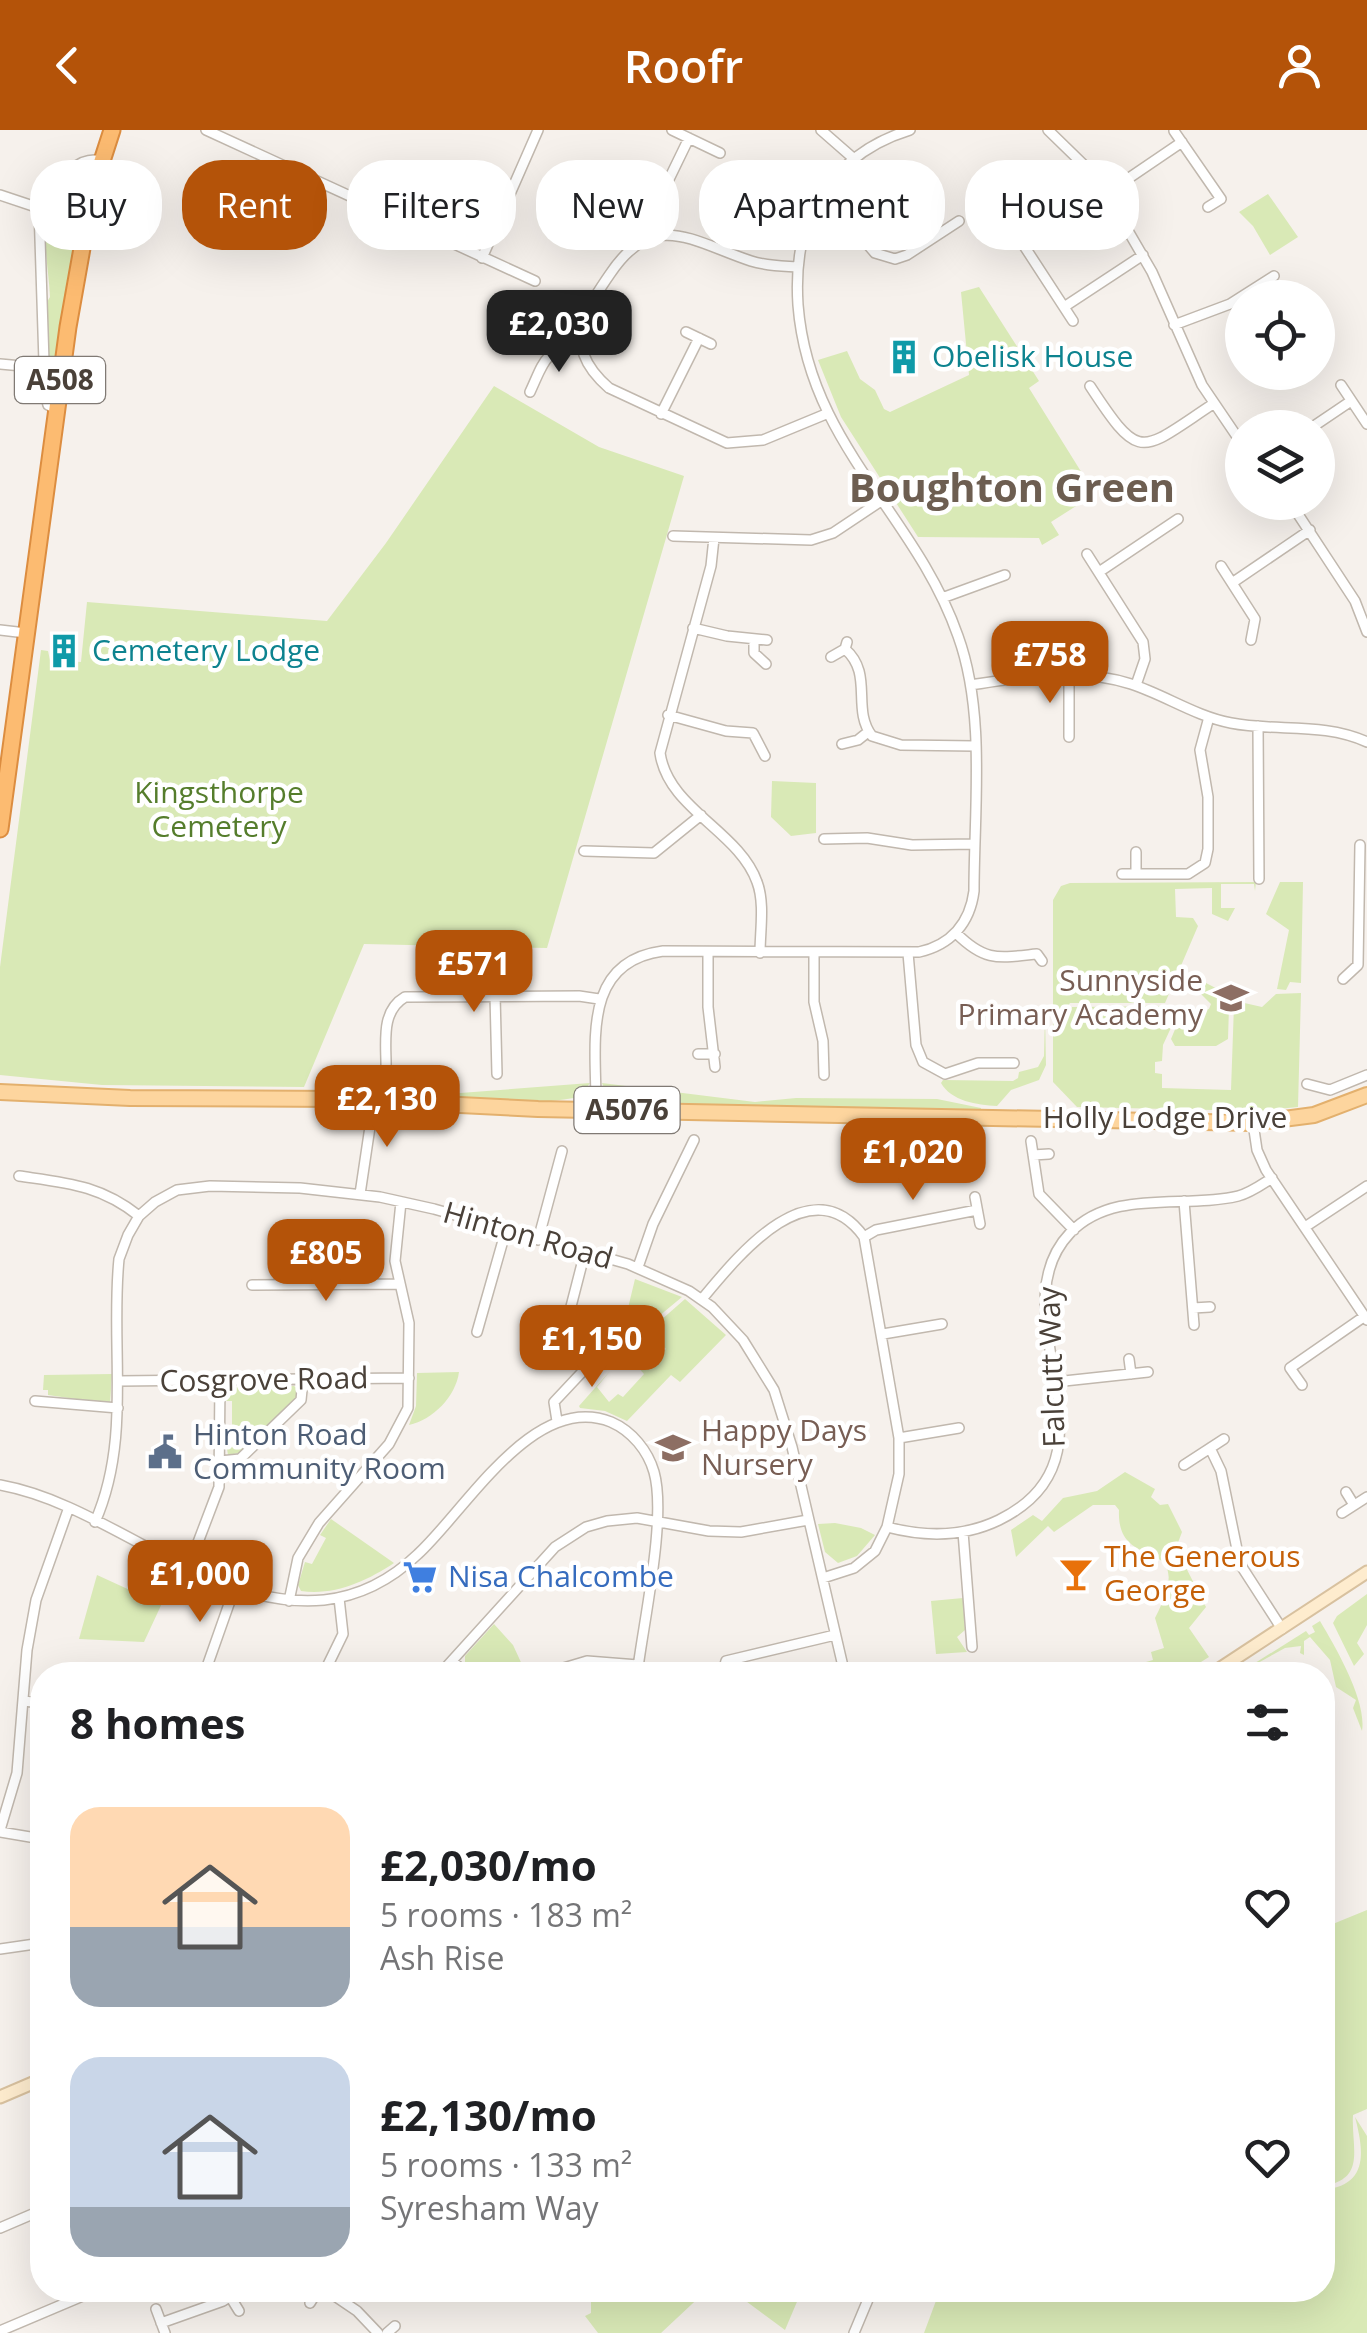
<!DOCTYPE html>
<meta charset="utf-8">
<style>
body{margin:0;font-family:"Open Sans",sans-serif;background:#f2f2f2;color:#202124;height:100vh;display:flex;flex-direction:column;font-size:38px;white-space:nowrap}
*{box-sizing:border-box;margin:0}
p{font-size:32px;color:#757577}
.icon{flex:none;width:55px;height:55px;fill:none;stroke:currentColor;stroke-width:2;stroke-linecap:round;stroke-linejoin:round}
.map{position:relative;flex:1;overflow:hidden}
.drawer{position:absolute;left:30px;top:1532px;width:1305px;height:640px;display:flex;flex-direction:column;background:#fff;border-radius:40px;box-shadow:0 10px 40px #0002}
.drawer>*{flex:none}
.guide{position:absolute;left:30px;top:30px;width:1308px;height:90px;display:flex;gap:20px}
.tools{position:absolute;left:1225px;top:150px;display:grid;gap:20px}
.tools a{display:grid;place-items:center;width:110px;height:110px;border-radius:50%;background:#fff;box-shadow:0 10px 40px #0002;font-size:50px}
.price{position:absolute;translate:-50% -85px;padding:0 22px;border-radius:20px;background:#b45309;color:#fff;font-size:32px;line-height:65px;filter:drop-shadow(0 2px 5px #0008)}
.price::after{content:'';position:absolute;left:50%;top:60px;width:30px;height:22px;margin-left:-15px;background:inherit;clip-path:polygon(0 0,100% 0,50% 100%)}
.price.active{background:#222;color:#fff}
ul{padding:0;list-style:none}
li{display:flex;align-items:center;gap:30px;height:250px;padding:0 40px}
li span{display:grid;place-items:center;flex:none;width:280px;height:200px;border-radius:30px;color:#555}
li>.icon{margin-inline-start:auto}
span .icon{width:120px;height:120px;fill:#fffc;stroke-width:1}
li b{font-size:42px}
h2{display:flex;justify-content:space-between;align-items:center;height:120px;padding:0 40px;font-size:42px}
.tag{padding:0 35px;border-radius:40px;background:#fff;box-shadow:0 10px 40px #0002;font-size:35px;line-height:90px}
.tag.active{background:#b45309;color:#fff}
header{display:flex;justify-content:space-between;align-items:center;height:130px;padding:0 40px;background:#b45309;color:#fff;font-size:45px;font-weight:600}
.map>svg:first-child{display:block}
.green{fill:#d9e9b6}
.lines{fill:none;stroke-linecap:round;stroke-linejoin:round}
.street-casing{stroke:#c1b8ae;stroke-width:12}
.secondary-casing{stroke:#d8c19f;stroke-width:15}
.primary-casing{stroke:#e3b06d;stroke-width:18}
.highway-casing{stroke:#dc8d40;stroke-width:19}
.street{stroke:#fff;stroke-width:9}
.secondary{stroke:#feecce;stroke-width:11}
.primary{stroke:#fdd59e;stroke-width:14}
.highway{stroke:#fcbb71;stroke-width:15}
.labels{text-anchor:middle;stroke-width:9;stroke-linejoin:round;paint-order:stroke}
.shield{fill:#fff;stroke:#807a74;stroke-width:2.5}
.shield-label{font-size:28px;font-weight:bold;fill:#4a4139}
.culture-label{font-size:30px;fill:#0d838f;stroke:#fff;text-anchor:start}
.park-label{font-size:30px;fill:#557d2c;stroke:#fff}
.education-label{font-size:30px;fill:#785e54;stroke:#fff;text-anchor:end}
.street-label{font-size:30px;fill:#4a4139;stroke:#fff}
.service-label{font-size:30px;fill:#4e5e75;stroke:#fff;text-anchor:start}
.food-label{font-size:30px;fill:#c56008;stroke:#fff;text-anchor:start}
.shop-label{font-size:30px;fill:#366cbe;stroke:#fff;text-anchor:start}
.district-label{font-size:40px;font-weight:bold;fill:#6d5e51;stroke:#fff}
</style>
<header><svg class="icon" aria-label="back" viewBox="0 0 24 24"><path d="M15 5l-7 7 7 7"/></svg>Roofr<svg class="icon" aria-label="person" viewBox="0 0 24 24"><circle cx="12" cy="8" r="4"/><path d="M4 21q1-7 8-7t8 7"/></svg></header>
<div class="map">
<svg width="1367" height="2203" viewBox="0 0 1367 2203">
<rect width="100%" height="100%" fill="#f6f1ec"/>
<path class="green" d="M87,37L88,45L50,259L47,172L50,167C49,142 42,108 47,86C51,69 72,45 87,37Z
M1268,64L1298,107L1270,125L1253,96L1239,82Z
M979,157L1039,251L1029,258L1095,364L1051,392L1059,405L1042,415L1039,408L918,407L841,287L818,230L847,221L860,249L875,260L884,279L890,282L969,245L961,162Z
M494,256L599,317L684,346L547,818L364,814L304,957L102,955L0,945V837L41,520L48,521L50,530L81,532L87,472L327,491L386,413Z
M772,651L816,653V703L791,706L771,687Z
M1256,752L1255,761L1254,754H1221V778H1235L1228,791L1212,784V758L1175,759L1176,787L1193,788L1198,796L1165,873H1070L1053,897V770L1061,756L1070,753Z
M1280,752H1303L1301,853L1290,852L1286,860L1277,859L1289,800L1266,784Z
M1206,853L1233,867L1229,877L1228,909L1216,916H1175L1171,909L1184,878L1195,883L1193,887L1197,893L1202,892L1203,880L1209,879L1211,874L1200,863L1201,856Z
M1301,863L1298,977L1259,981L1077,977L1053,952V903L1072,877L1181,876L1163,915L1162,931L1155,932V943L1162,944V958L1231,960L1234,875L1240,872L1262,877L1276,864Z
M1045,884L1046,935L1039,950L1011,960L997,976C977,975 951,971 941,953L943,950L1013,951L1018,948L1019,942L1038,937L1044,926Z
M590,953L580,967C538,974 485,977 447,964Z
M602,953L755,972L796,968L937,969L981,978V981L662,975L612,968L607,965Z
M635,1149L682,1167L647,1196L614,1231L602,1221L595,1205L601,1199H623Z
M685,1169L726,1205L680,1252L671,1245L627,1291L605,1281L580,1278L579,1276L610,1241L597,1257L609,1272L618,1264L623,1267L644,1244L636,1235L645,1226L650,1230L666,1219L657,1211L661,1206L655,1201L647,1208L644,1205Z
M459,1242C456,1266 433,1290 409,1295L416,1276L417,1243Z
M112,1244L110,1274L48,1265V1260H43L44,1245Z
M294,1256L300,1261L298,1267L239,1323L228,1325L224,1301L232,1300V1271H224L227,1257Z
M1125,1342L1155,1359L1151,1367L1160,1375L1168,1374L1182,1402L1176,1418L1206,1477L1189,1498L1209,1527L1180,1545H1094L1103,1540L1104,1544L1153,1530L1151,1522L1164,1518L1155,1488C1201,1398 1116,1448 1119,1380L1115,1375H1093L1054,1402L1048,1396L1016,1427L1011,1400L1033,1385L1042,1391L1063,1368L1097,1361Z
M331,1389L394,1433C367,1451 334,1466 301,1461L298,1455L305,1432L312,1434L326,1408L320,1405Z
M835,1393L861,1398L875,1405L857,1426L838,1433L825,1422L818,1394Z
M148,1427L177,1441L144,1512L79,1509L97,1445L132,1461Z
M1367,1464V1495L1357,1513L1364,1524L1354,1536L1333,1493L1337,1486Z
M963,1468L965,1500L957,1507L967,1522L936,1524L931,1471Z
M1320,1491C1336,1518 1367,1571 1362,1601L1353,1578L1356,1570L1336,1557L1330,1530L1310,1507L1304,1511V1525L1300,1523L1301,1516L1285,1518L1236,1545L1306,1501L1309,1505L1315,1502L1312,1496Z
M494,1494L513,1515L525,1541L489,1545L465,1534V1526Z
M1367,1780V1979L1353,1985C1351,2018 1367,2049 1323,2056V1798Z
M1355,1987L1367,2006V2203H924L940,2160H1322L1323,2060C1367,2055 1365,2025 1355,1987Z
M599,2160H707L661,2203H598L585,2186L591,2183V2168Z
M731,2160H802L785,2200Z"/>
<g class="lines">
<g class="street-casing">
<path id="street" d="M206,0L535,151
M672,0L720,23
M821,0L853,28
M1048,0L1086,37L1127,99L1152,142L1202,255L1242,314
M1174,1L1221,69L1208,77
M0,65L39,78
M1104,65L1182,12
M815,77L851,95L875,123L895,129L907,125L959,91
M658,105L656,76L689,8
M1006,111L1017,105L1073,191
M482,128L538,0
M797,137C782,136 766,136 751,131C693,112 654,78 610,144C601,157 592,170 586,184C574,215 585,237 609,258L727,313L763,310L826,284
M1265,153L1274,168
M1064,177L1143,125
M1174,195L1230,174L1274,146
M686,202L711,214
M0,234L44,238
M1341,255L1367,294
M1090,256C1141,334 1140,322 1213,274
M530,262C544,232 544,220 579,214
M56,279L48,275L45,263L39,78C55,59 74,24 101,31
M661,284L699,208
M1311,298L1351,271
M1290,372L1355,471L1367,502
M673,406L811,410L833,403L881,371
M714,408L711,436L660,623C668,679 739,701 757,752C765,773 760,801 760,823
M1087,424L1143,512L1145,529L1136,555
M1221,436L1255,489L1251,510
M1099,442L1178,389
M1232,453L1310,400
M942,468L1005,445
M693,498L727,506L767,510
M0,500L26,503
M754,510V523L766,534
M845,519C874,544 851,579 872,606L901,615L974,616
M831,527L845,519L847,512
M971,555C1024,547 1079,537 1131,554C1165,565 1195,586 1231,593C1277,602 1323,592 1367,612
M668,585L726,601L753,603L765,626
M1258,596L1259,749
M1069,607V545
M842,614L858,610L868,602
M824,709L867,708L912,715L974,714
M584,721L654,723L701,685
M1136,722V744
M1122,744H1188L1205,733L1208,719V667L1200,620L1209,587
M956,803C985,832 998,828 1037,824L1042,831
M708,822V877L715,937
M814,823V872L823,911L824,945
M908,823L916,915L923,932L945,944L978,933H1014
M1343,849L1358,835L1360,715
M495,865L497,944
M698,924H715
M386,942C387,916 379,882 405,867L579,866L599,869
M1307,954L1330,960L1367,945
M596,980C597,918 579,832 663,821L919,822C951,815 970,793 974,761C974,680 986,583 958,506C915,383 809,315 798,175C796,144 798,115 810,86C830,43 864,14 910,0
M1253,993L1257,1020L1266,1040L1367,1190
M1031,1011L1039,1064L1074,1100
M1033,1025L1049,1024
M19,1046C67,1053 100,1055 139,1086
M360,1064L374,970
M975,1067L980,1094
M1184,1071L1194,1195
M1305,1097L1367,1056
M864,1107L876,1100L977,1080
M538,1110L562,1021
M638,1137L653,1094L694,1010
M252,1155L398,1154
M702,1169C737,1127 811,1034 864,1107L899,1308V1344L887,1397L875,1421L854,1438L823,1448
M1193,1178L1210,1177
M567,1192L585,1122
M477,1202L506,1100
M883,1204L942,1194
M1129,1229L1131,1244
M119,1251L409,1248
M1055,1252L1148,1242
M1302,1255L1290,1238L1365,1186
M35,1271L118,1278
M557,1291L554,1272L600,1223
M899,1308L959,1298
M1210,1318L1221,1341L1240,1434L1282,1499
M220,1331L240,1329L301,1270L303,1250
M1184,1335L1224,1309
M0,1355C111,1375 208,1481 324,1470C360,1466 392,1449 418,1424C466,1380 534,1261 611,1292C632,1301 648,1321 654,1342C667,1388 643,1494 637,1545
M1346,1362L1354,1375
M1342,1383L1367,1367
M95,1392C132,1308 110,1217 119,1129L128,1105L139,1086L155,1072L177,1060L210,1056L300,1058L380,1067L434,1079L628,1134L689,1161L712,1177L743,1210L774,1260L792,1317L845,1545
M887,1397C925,1407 964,1407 999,1390C1132,1325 993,1184 1070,1103C1113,1058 1184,1079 1238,1066C1250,1063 1261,1055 1272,1048
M963,1402L972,1517
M189,1436L219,1357L220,1250
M289,1471L298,1428L319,1393L389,1314L408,1278L409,1193L395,1131L401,1072
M452,1531L468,1545
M723,1542L726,1531L835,1505
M204,1545L235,1457
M323,1545L343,1504L339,1468
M439,1545L555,1417L586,1397L607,1391L637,1388L709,1401L741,1402L808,1390
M540,1545L587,1531L638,1535
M23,1571L42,1573
M0,1700L17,1643L27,1520L36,1470L68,1380
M0,1702L42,1709
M0,1819L42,1813
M0,2098L42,2080
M326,2160L357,2181L378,2203
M231,2168L239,2181
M310,2173L318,2160
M156,2179L165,2203
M161,2193L223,2171L240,2160
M0,2201L92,2162
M387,2203L395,2196
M854,2203L872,2160"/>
</g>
<g class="secondary-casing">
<path id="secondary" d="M1210,1545L1367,1442
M0,1967L42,1949"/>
</g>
<g class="primary-casing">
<path id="primary" d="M0,962L130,968L340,969L538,979L1253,993L1314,985L1367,965"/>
</g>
<g class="highway-casing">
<path id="highway" d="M0,699L68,197L92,62L112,0"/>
</g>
<use href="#street" class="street"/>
<use href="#secondary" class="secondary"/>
<use href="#primary" class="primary"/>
<use href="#highway" class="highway"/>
</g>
<defs>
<g id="building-bare" transform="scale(2.7)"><path d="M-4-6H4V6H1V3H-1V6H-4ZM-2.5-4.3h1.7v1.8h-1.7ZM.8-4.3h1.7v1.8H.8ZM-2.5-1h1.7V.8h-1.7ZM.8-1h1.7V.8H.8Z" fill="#0f9aa8" stroke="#fff" stroke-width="2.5" paint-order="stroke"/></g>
<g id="school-bare" transform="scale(2.7)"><path d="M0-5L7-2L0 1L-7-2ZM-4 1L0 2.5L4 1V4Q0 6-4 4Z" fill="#8d6e63" stroke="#fff" stroke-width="2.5" paint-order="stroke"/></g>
<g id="civic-bare" transform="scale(2.7)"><path d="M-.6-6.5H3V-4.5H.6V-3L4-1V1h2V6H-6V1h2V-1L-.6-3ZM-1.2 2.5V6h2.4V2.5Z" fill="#5c6f8a" stroke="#fff" stroke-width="2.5" paint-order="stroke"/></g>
<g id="bar-bare" transform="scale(2.7)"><path d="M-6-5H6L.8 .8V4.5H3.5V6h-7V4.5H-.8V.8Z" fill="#e8710a" stroke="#fff" stroke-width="2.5" paint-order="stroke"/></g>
<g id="supermarket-bare" transform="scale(2.7)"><path d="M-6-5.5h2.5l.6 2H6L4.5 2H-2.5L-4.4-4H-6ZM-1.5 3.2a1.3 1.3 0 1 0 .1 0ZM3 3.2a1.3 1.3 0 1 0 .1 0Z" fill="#3f7fe0" stroke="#fff" stroke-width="2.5" paint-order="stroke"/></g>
</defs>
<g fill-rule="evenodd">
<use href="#building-bare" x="904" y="227"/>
<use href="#building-bare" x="64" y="521"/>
<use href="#school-bare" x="1231" y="868"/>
<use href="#school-bare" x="673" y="1318"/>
<use href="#civic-bare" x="165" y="1322"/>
<use href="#bar-bare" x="1076" y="1444"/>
<use href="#supermarket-bare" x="420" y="1447"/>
</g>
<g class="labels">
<g class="shield">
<rect x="15" y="227" width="90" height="46" rx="8"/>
<rect x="574.5" y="957" width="105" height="46" rx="8"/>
</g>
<g class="shield-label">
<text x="60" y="260">A508</text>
<text x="627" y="990">A5076</text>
</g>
<g class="culture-label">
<text x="932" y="237">Obelisk House</text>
<text x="92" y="531">Cemetery Lodge</text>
</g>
<g class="park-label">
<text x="219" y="673">Kingsthorpe<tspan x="219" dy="34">Cemetery</tspan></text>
</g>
<g class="education-label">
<text x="1203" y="861">Sunnyside<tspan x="1203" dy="34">Primary Academy</tspan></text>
<text x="701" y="1311" text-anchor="start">Happy Days<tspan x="701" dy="34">Nursery</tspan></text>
</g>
<g class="street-label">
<text x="1165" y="998">Holly Lodge Drive</text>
<text transform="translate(528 1106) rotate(16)" y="10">Hinton Road</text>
<text transform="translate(1052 1237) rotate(-92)" y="10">Falcutt Way</text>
<text transform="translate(264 1250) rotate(-1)" y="10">Cosgrove Road</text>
</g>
<g class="service-label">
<text x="193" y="1315">Hinton Road<tspan x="193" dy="34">Community Room</tspan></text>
</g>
<g class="food-label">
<text x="1104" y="1437">The Generous<tspan x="1104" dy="34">George</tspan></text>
</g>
<g class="shop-label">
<text x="448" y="1457">Nisa Chalcombe</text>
</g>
<g class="district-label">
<text x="1012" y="372">Boughton Green</text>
</g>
</g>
</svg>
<div class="tools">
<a><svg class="icon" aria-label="locate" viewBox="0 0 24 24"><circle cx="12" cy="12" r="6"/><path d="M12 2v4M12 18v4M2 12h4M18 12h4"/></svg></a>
<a><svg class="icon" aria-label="layers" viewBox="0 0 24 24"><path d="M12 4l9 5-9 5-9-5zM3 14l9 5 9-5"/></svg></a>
</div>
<b class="price active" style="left:559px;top:245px">£2,030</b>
<b class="price" style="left:1050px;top:576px">£758</b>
<b class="price" style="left:474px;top:885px">£571</b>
<b class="price" style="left:387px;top:1020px">£2,130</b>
<b class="price" style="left:913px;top:1073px">£1,020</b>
<b class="price" style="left:326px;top:1174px">£805</b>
<b class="price" style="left:592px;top:1260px">£1,150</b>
<b class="price" style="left:200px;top:1495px">£1,000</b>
<div class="guide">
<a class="tag">Buy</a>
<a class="tag active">Rent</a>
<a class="tag">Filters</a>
<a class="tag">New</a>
<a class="tag">Apartment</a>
<a class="tag">House</a>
</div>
<section class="drawer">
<h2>8 homes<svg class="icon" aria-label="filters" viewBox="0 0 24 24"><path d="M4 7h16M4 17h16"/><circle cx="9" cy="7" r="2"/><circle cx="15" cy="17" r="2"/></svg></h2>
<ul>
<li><span style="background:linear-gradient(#ffd9b3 60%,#9aa5b1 0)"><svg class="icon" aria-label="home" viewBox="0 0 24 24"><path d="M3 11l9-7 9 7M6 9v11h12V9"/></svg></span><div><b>£2,030/mo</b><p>5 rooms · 183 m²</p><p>Ash Rise</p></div><svg class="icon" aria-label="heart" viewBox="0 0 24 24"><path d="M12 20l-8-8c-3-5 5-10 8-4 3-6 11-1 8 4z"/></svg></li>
<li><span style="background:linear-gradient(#c9d6e8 75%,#9aa5b1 0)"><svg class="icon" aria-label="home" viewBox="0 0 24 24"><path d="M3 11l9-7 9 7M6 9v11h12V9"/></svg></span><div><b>£2,130/mo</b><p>5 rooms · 133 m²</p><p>Syresham Way</p></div><svg class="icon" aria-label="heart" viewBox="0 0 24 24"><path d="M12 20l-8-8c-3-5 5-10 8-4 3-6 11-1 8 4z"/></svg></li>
</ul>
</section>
</div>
